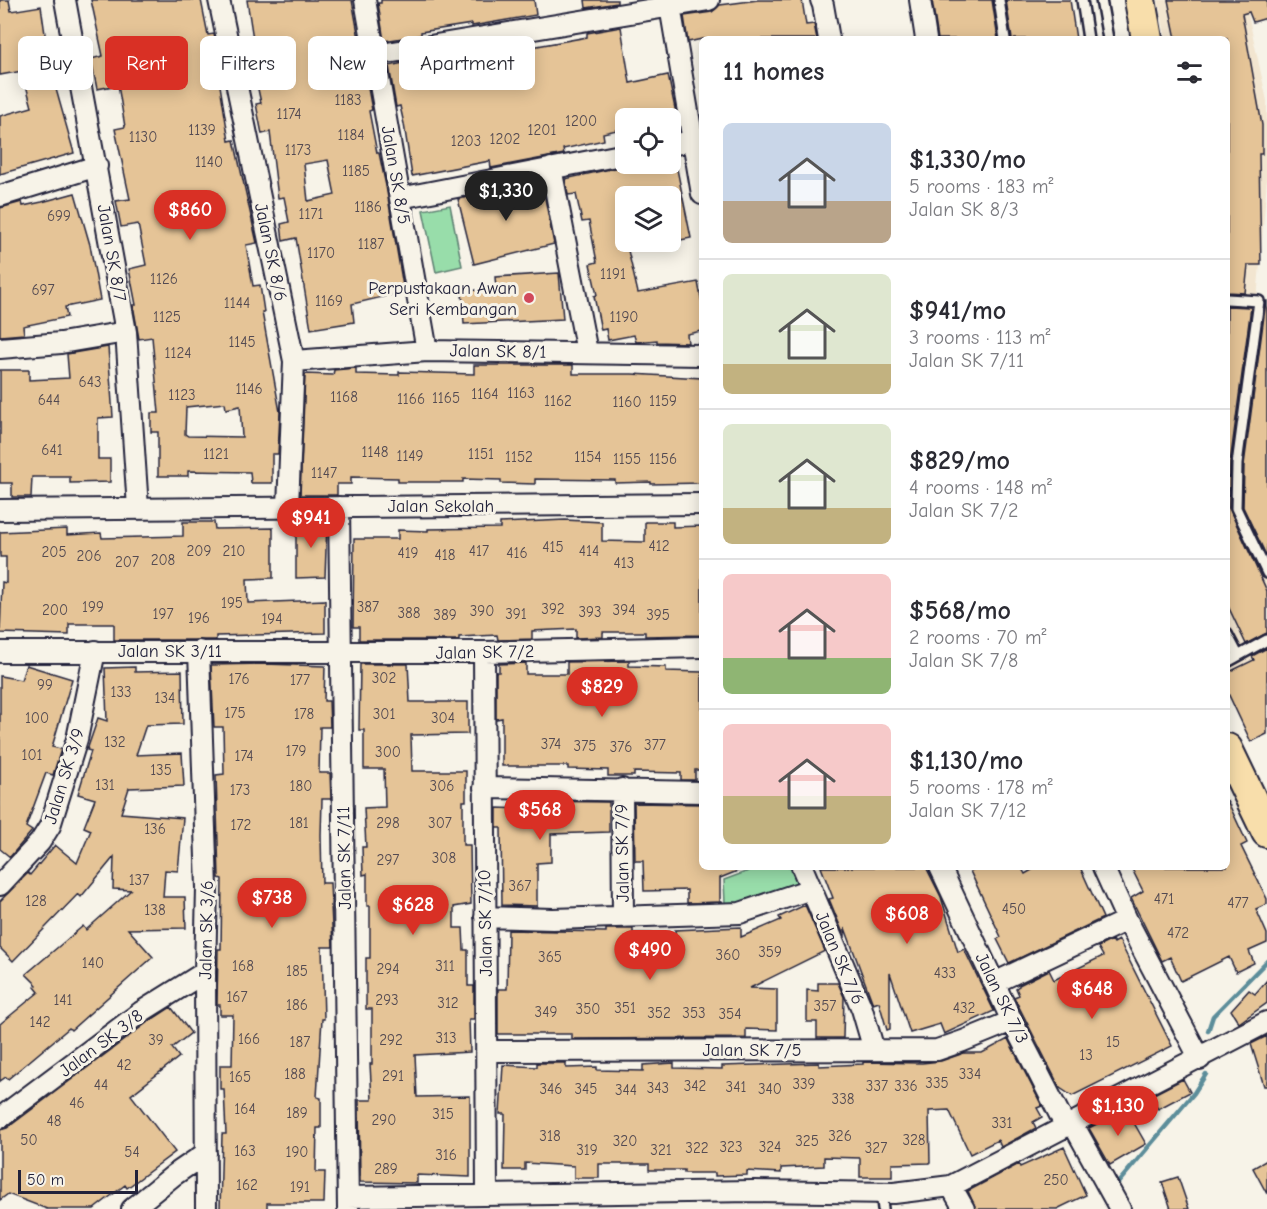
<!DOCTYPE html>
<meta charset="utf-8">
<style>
body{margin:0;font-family:"Comic Neue",sans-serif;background:#f2f2f3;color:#2b2b33;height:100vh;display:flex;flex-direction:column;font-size:22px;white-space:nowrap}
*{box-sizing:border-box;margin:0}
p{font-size:20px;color:#7c7c81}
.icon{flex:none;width:33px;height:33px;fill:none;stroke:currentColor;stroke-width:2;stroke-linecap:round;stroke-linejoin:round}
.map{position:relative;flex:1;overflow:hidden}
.details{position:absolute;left:699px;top:36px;width:531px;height:834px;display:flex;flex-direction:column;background:#fff;border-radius:9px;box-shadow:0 3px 15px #0003}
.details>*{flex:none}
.top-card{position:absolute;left:18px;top:36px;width:570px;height:54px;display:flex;gap:12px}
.fabs{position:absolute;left:615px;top:108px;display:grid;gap:12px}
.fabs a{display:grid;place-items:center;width:66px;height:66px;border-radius:9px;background:#fff;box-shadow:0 3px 15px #0003;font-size:30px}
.scale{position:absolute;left:18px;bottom:15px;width:120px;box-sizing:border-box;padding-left:6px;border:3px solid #22223b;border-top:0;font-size:16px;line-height:21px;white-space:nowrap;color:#22223b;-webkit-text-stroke:4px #f7f3e8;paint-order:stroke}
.price{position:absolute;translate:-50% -51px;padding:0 14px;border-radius:21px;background:#d93025;color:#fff;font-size:20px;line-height:39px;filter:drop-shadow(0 2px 3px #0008)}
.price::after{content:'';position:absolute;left:50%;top:36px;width:18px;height:14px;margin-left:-9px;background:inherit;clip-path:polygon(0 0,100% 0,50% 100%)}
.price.current{background:#222;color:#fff}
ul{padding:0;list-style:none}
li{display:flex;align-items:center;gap:18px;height:150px;padding:0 24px}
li+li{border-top:2px solid #e1e1e2}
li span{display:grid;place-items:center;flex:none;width:168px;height:120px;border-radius:9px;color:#555}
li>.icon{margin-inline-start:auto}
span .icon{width:72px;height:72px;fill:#fffc;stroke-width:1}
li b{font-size:26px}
h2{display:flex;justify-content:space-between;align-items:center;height:72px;padding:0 24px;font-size:26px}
.tag{padding:0 21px;border-radius:9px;background:#fff;box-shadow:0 3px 15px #0003;font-size:21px;line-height:54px}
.tag.current{background:#d93025;color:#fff}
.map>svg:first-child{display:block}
.built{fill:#f2e5d0}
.green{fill:#98ddaa;stroke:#5d8072;stroke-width:1.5}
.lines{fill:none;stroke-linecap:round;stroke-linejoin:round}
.stream{stroke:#5c8d9a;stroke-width:4.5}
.building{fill:#e5c497;stroke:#22223b;stroke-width:1.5;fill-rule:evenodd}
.service-casing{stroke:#22223b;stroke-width:14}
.minor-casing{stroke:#22223b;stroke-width:24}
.primary-casing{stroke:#22223b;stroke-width:34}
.service{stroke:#f7f3e8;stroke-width:9}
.minor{stroke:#f7f3e8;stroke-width:20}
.primary{stroke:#f8deab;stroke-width:30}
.poi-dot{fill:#d1495b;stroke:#f7f3e8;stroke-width:2}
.labels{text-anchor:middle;stroke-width:6;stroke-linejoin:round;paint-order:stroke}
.number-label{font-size:15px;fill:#534a52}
.street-label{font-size:18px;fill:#22223b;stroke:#f7f3e8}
.poi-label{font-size:18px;fill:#22223b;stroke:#f7f3e8;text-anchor:end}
</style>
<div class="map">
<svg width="1267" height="1209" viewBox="0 0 1267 1209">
<rect width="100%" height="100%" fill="#f7f3e8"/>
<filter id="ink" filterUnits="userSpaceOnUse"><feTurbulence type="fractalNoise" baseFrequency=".0167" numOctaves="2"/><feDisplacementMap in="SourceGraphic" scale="12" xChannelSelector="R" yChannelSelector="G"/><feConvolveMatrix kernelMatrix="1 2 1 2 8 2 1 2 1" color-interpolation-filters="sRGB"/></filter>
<g filter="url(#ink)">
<path class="built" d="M1158,0H1245L1267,101V179L1240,506L1267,562V653L1227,673V39H1166Z"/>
<path class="green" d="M450,205L462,266L436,272L423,210Z
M759,867H792L800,883L740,903H725L724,880Z"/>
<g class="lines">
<path class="stream" d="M1208,1031L1213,1016L1267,961
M1117,1184L1194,1093L1206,1074"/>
</g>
<path class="building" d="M0,0H9L11,11L41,6L52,83L54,82L74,153L0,174V116L32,107L22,71L0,75Z
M91,0H201L208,35L214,34L221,67H217L229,141L234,140L257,243L246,245L253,286L260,285L264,312H262L280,412L278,454H272V483H251L250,472L188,471V476H158V432H151V413H159L152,337L139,339L133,305H136L129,269L146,265L138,224L121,227L116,201L130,199L115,129L125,127L118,85L97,89L91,59L103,56ZM225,403L226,409L240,406L242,437L188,436L185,434L186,407Z
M247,0H352L372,110L369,111L377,153H379L386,186L404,292L352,304L354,322L311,329L296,238L283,241L281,224L289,222L284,197L278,198L270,132L262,134L256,104L261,103L252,61L244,62L240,41L253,39ZM328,160L335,195L308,201L304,164Z
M381,0H534L536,15L472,26V24L421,32V35L384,41L378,3H381Z
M585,0H617V3L586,8Z
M758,0H802L806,25L814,24L817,39H702L688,42L684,16L712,12L720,5Z
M932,0H992L998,39H938Z
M1006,0H1070L1076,39H1012Z
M1168,0H1267V18L1253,22L1249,12L1242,14L1262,125V154H1259L1261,265H1248L1245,293L1227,292V39H1176Z
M621,27L630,83L668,75L677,118H626V128L603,133L604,140L563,149L564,154L491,168L490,161L412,176L404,124L400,106L396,107L389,66L428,58L430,66L476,59V57L587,37V33Z
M633,164H676L691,238L670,242V196H626V242L638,293L698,282L702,303V331L687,334L688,343L657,342V340L636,342L634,335L608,340L606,329L601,330L594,296L597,295L590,264L597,262L589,221L582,222L576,194L568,195L565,179Z
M542,183L554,244L474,264L458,199Z
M75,193L90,245L100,300L65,307L67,317L23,326L24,334L0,336V208L22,202L23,206L42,202Z
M559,273L563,319L464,324L462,291L496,289L495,277Z
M1266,301H1267V557L1243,507L1244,465Z
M1227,306L1251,307L1230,463L1229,508L1267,591V633L1246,644L1227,604Z
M108,347L113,417L98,418V459H110V482L70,483V477H32L31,497H12V483H0V370H29V380L69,378L67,354Z
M474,365H573V374H632L702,378V483L651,484V482L615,483V480L535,479V484L501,483V480L463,479V482H398V478L351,477V484H337V495H300L305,374L333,375L334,370L356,368V374L399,375V372L474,374Z
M565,520L602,522V541L645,542V522H673V527L702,526V635L645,636V632H603V637L576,638V629L532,631V639L498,640L497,635L459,637V640H359V627H353L354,539H398V530L428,531V529L500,528V523Z
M183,522H214L215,529L273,528V578L247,579L248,603L325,600V633L216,636V640H114V624H69V635L0,633L2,582L6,583V557H0V532L67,529V535L101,533L102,538L183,536Z
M296,522H327L325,577L296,578Z
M1267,648V734L1251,742L1227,691V673L1254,660L1252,656Z
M629,661V666L666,667V671L702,672V770H695V780H681V773L634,772V776H608V770L568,769V766H502V718L496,719V672H499V664L526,663V674H567V662Z
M265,664L325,666L324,701H329L330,727H320L319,773H330L331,799H322L321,835L322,883H330L333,947H322L324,1019H322L317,1097L321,1098V1128H317L316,1172H325L324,1203H267V1209H220L222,1134H226L224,1089H220V1065H232L233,1015H220V1005H217L218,949H221L222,879L219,878L216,775L224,774L223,727H214L211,665Z
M360,664H408L410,702H468V734L411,735L412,771H466V801H463V845H470L471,904L454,907V928H463L464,950H468V986H474V1019H469L470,1052L415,1055L417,1097L470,1096V1177L417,1175V1183L360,1182L359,1100H372L370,1064H372V1009H366V958H370V906H367V874L363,875L362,847H366L364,808L385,807L384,769H364V730H359Z
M26,665L72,679L52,747L61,749L53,775L46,773L26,827L32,831L10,857L0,849V676L21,680Z
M135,667V672L182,671L183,724L146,725L136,755L182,753L184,786L129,788L121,813L183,818L178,871L165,870L163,897H185L186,928L128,929L153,957L71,1030L69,1028L8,1079L6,1077L0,1081V1024L39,992L35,987L37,985L26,974L83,926L86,930L131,890L113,889L114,857L81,897L78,894L13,961L0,948V901L28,873L30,875L55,845L77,863L91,830L84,827L95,799L78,794L91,751L87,750L98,718L107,721L105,668Z
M1227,800L1247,843L1241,846L1267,899V904L1256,909L1267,934V943L1249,951L1254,963L1236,972L1229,957L1181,981L1170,957L1162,961L1131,898L1143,891L1131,867H1227Z
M524,801L609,802V832L551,834V862L537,863V906L502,905L501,828H497V808L524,809Z
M634,803L702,804V867L745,868L720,878V902L687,903V890L644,891L643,861H635Z
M821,867H926L941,897L958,952L964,949L994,1011L944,1034L940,1024L910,1033L890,973V1029L887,1030L879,1002L873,1004L845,928V938L829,899L833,898Z
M979,867H1021L1025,874L1037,867H1080L1103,918L1009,963L997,939L1001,937L970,871Z
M805,905L825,951L750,988L777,989V1030L746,1029V1038L572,1039V1034H498V989H507L508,930L606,932V929H633V933L675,934V930L741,927V937L781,920L779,917Z
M1112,940L1114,943L1119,940L1172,1046L1072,1096L1060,1088L1014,997L1019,995L1016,988L1019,986V985L1049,970L1054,980L1103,956L1098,947Z
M1267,980V1003L1239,1023L1231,1010L1249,990L1255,994Z
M818,983H838L844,997L843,1038H817V1022H807V990L818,991Z
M171,1007L191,1033L172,1048L179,1057L131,1095L175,1152L127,1188L125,1185L94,1209H47L8,1194L0,1200V1130L7,1128L148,1022Z
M1267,1036V1086H1264L1251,1044Z
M1008,1039L1042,1106L1037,1108L1042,1117L1033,1122L1036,1128L1001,1147L998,1140L970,1154L949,1110L929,1111L930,1163L892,1164V1177H860V1158L824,1157V1166L781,1168V1173L747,1171V1175L715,1176V1173H684V1170H649V1164H599V1178H574V1166L525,1163V1170H504L505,1114H500L503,1065L537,1067V1063H566V1068L597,1067V1070L643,1071V1065L674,1063V1068L722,1069V1066L819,1063V1066L863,1064V1062L922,1063L941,1061L964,1053H982Z
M1183,1079L1190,1092L1158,1109L1150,1096Z
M1126,1109L1146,1144L1110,1165L1089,1128Z
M1064,1147L1086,1195L1057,1209H976L968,1191L1019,1164L1020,1167Z
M1267,1160V1194L1253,1168Z
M1178,1177L1189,1209H1171L1162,1182Z"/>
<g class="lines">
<g class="service-casing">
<path id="service" d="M999,0L1005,39
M1082,0L1088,39
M1101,0L1108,39
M1227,299L1259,301L1237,464L1236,508L1267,573
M1227,634L1238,655
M1227,662L1267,640
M881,1192L883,1209"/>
</g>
<g class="minor-casing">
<path id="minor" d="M65,0L126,332L138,508
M219,0L294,361L288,506
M365,0L427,351
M669,0L702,194
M821,0L823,5L829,39
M920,0L926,39
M375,55L709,0
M670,145L693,141
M551,168L587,352
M0,196L97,166
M400,198L626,154
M0,348L61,343L126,332
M294,361L427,351L702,355
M339,507L348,1209
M0,510L702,504
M199,651L207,888L205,972L206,1209
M0,652H484L702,647
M484,652L487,1194
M484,788L702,792
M622,789L623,916
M802,867L862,1009L874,1050
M940,867L1012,1021L1066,1127
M1103,867L1127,920L1200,1059
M0,885L40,842L50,826L77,739L95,651
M485,917L553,919L740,913L811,889
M994,983L1127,920
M486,1051L937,1050L963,1041L1012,1021
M0,1118L141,1012L205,972
M1073,1124L1120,1209
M951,1186L964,1209
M348,1197L753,1191L894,1193L951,1186L1267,1022
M132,1209L174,1175L206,1153"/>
</g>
<g class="primary-casing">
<path id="primary" d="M1140,0L1147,39
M1227,749L1267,832"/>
</g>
<use href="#service" class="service"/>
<use href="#minor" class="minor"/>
<use href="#primary" class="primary"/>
</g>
</g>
<circle class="poi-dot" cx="529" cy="298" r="6"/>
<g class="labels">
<g class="number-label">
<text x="348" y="105">1183</text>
<text x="289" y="119">1174</text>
<text x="581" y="126">1200</text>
<text x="202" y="135">1139</text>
<text x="542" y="135">1201</text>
<text x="351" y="140">1184</text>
<text x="143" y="142">1130</text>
<text x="505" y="144">1202</text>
<text x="466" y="146">1203</text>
<text x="298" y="155">1173</text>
<text x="209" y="167">1140</text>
<text x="356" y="176">1185</text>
<text x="368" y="212">1186</text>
<text x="311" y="219">1171</text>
<text x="59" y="221">699</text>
<text x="371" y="249">1187</text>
<text x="321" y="258">1170</text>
<text x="613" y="279">1191</text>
<text x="164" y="284">1126</text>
<text x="43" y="295">697</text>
<text x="329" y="306">1169</text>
<text x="237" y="308">1144</text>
<text x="167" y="322">1125</text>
<text x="624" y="322">1190</text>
<text x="242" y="347">1145</text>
<text x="178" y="358">1124</text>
<text x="90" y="387">643</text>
<text x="249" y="394">1146</text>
<text x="521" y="398">1163</text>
<text x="485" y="399">1164</text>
<text x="182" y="400">1123</text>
<text x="344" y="402">1168</text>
<text x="446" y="403">1165</text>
<text x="411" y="404">1166</text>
<text x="49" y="405">644</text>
<text x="558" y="406">1162</text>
<text x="663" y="406">1159</text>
<text x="627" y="407">1160</text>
<text x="52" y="455">641</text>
<text x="375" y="457">1148</text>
<text x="216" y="459">1121</text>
<text x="481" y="459">1151</text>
<text x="410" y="461">1149</text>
<text x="519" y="462">1152</text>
<text x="588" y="462">1154</text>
<text x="627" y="464">1155</text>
<text x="663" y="464">1156</text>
<text x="324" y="478">1147</text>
<text x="659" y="551">412</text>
<text x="553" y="552">415</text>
<text x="199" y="556">209</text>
<text x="234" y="556">210</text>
<text x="479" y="556">417</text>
<text x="589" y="556">414</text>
<text x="54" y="557">205</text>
<text x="408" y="558">419</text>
<text x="517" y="558">416</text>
<text x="445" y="560">418</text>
<text x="89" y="561">206</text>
<text x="163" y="565">208</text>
<text x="127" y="567">207</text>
<text x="624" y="568">413</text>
<text x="232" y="608">195</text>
<text x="93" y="612">199</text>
<text x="368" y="612">387</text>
<text x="553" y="614">392</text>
<text x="55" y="615">200</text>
<text x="624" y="615">394</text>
<text x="482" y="616">390</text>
<text x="590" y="617">393</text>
<text x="409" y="618">388</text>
<text x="163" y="619">197</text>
<text x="516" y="619">391</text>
<text x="445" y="620">389</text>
<text x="658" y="620">395</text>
<text x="199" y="623">196</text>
<text x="272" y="624">194</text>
<text x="384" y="683">302</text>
<text x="239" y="684">176</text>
<text x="300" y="685">177</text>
<text x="45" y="690">99</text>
<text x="121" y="697">133</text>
<text x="165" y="703">134</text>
<text x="235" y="718">175</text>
<text x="304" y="719">178</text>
<text x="384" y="719">301</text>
<text x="37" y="723">100</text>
<text x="443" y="723">304</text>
<text x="115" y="747">132</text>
<text x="551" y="749">374</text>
<text x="655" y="750">377</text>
<text x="585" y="751">375</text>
<text x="621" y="752">376</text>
<text x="296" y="756">179</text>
<text x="388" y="757">300</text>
<text x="32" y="760">101</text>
<text x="244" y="761">174</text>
<text x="161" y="775">135</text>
<text x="105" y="790">131</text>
<text x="301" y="791">180</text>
<text x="442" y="791">306</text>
<text x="240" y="795">173</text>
<text x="299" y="828">181</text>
<text x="388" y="828">298</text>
<text x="440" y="828">307</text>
<text x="241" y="830">172</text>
<text x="155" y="834">136</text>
<text x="444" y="863">308</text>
<text x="388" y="865">297</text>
<text x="139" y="885">137</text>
<text x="520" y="891">367</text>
<text x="1164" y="904">471</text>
<text x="36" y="906">128</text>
<text x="1238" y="908">477</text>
<text x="1014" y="914">450</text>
<text x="155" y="915">138</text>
<text x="1178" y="938">472</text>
<text x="770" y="957">359</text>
<text x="728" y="960">360</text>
<text x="550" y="962">365</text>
<text x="93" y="968">140</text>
<text x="243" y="971">168</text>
<text x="445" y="971">311</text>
<text x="388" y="974">294</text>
<text x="297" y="976">185</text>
<text x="945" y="978">433</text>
<text x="237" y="1002">167</text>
<text x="63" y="1005">141</text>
<text x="387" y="1005">293</text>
<text x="448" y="1008">312</text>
<text x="297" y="1010">186</text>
<text x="825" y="1011">357</text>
<text x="625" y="1013">351</text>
<text x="964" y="1013">432</text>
<text x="588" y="1014">350</text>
<text x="546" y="1017">349</text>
<text x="659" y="1018">352</text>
<text x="694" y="1018">353</text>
<text x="730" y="1019">354</text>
<text x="40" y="1027">142</text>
<text x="446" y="1043">313</text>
<text x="249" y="1044">166</text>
<text x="156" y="1045">39</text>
<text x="391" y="1045">292</text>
<text x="300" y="1047">187</text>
<text x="1113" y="1047">15</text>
<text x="1086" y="1060">13</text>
<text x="124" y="1070">42</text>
<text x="295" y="1079">188</text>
<text x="970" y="1079">334</text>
<text x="393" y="1081">291</text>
<text x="240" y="1082">165</text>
<text x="937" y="1088">335</text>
<text x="804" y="1089">339</text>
<text x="101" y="1090">44</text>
<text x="695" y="1091">342</text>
<text x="877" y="1091">337</text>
<text x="906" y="1091">336</text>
<text x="736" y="1092">341</text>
<text x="658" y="1093">343</text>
<text x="551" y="1094">346</text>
<text x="586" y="1094">345</text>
<text x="770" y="1094">340</text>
<text x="626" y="1095">344</text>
<text x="843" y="1104">338</text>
<text x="77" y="1108">46</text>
<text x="245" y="1114">164</text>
<text x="297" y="1118">189</text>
<text x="443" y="1119">315</text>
<text x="384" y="1125">290</text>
<text x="54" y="1126">48</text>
<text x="1002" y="1128">331</text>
<text x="550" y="1141">318</text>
<text x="840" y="1141">326</text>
<text x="29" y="1145">50</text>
<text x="914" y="1145">328</text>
<text x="625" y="1146">320</text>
<text x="807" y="1146">325</text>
<text x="731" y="1152">323</text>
<text x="770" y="1152">324</text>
<text x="697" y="1153">322</text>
<text x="876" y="1153">327</text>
<text x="587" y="1155">319</text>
<text x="661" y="1155">321</text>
<text x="245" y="1156">163</text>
<text x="132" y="1157">54</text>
<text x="297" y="1157">190</text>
<text x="446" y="1160">316</text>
<text x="386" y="1174">289</text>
<text x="1056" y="1185">250</text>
<text x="247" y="1190">162</text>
<text x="300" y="1192">191</text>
</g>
<g class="street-label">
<text transform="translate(396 175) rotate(80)" y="6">Jalan SK 8/5</text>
<text transform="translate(271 252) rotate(78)" y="6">Jalan SK 8/6</text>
<text transform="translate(112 253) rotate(80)" y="6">Jalan SK 8/7</text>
<text transform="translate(498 351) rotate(1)" y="6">Jalan SK 8/1</text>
<text x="441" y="512">Jalan Sekolah</text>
<text x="170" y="657">Jalan SK 3/11</text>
<text transform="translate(485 652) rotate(-1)" y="6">Jalan SK 7/2</text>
<text transform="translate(64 776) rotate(-73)" y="6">Jalan SK 3/9</text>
<text transform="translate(622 853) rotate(-91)" y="6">Jalan SK 7/9</text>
<text transform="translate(344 858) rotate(-91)" y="6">Jalan SK 7/11</text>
<text transform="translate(485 923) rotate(-91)" y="6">Jalan SK 7/10</text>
<text transform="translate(206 930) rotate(-89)" y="6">Jalan SK 3/6</text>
<text transform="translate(840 958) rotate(67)" y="6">Jalan SK 7/6</text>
<text transform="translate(1002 998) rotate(64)" y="6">Jalan SK 7/3</text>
<text transform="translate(101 1043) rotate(-37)" y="6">Jalan SK 3/8</text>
<text x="752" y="1056">Jalan SK 7/5</text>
</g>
<g class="poi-label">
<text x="517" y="294">Perpustakaan Awan<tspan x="517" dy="21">Seri Kembangan</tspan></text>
</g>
</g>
</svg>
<div class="fabs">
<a><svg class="icon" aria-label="locate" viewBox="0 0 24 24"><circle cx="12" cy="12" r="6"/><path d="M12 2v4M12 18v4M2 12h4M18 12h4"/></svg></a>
<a><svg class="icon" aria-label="layers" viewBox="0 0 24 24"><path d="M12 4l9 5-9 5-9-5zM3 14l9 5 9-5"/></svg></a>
</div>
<div class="scale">50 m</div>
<b class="price current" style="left:506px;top:222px">$1,330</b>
<b class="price" style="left:190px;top:241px">$860</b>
<b class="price" style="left:311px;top:549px">$941</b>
<b class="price" style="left:602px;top:718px">$829</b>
<b class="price" style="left:540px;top:841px">$568</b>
<b class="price" style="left:272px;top:929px">$738</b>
<b class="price" style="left:413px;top:936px">$628</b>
<b class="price" style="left:907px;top:945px">$608</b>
<b class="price" style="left:650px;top:981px">$490</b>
<b class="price" style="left:1092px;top:1020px">$648</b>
<b class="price" style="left:1118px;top:1137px">$1,130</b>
<div class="top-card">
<a class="tag">Buy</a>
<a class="tag current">Rent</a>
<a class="tag">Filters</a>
<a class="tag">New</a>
<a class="tag">Apartment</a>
</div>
<section class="details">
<h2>11 homes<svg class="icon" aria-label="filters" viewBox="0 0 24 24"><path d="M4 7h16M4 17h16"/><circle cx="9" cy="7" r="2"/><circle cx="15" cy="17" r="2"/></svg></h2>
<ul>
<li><span style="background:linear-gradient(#c9d6e8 65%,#b9a48a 0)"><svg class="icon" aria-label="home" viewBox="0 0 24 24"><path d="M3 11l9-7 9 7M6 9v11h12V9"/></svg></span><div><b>$1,330/mo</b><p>5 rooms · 183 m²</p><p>Jalan SK 8/3</p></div></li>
<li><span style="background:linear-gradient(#dfe7d0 75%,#c2b280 0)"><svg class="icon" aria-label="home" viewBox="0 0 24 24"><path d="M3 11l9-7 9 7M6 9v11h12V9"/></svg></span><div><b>$941/mo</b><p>3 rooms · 113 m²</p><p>Jalan SK 7/11</p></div></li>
<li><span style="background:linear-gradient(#dfe7d0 70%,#c2b280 0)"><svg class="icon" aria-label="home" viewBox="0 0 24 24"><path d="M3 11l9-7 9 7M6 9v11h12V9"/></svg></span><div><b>$829/mo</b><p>4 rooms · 148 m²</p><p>Jalan SK 7/2</p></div></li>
<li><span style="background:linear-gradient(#f6c9c9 70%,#8fb573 0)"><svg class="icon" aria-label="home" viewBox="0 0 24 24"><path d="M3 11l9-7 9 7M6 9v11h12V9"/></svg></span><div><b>$568/mo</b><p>2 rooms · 70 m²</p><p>Jalan SK 7/8</p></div></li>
<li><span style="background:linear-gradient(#f6c9c9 60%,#c2b280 0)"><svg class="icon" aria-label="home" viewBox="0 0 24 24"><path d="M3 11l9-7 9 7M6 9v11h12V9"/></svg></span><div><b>$1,130/mo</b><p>5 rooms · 178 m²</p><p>Jalan SK 7/12</p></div></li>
</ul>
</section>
</div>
